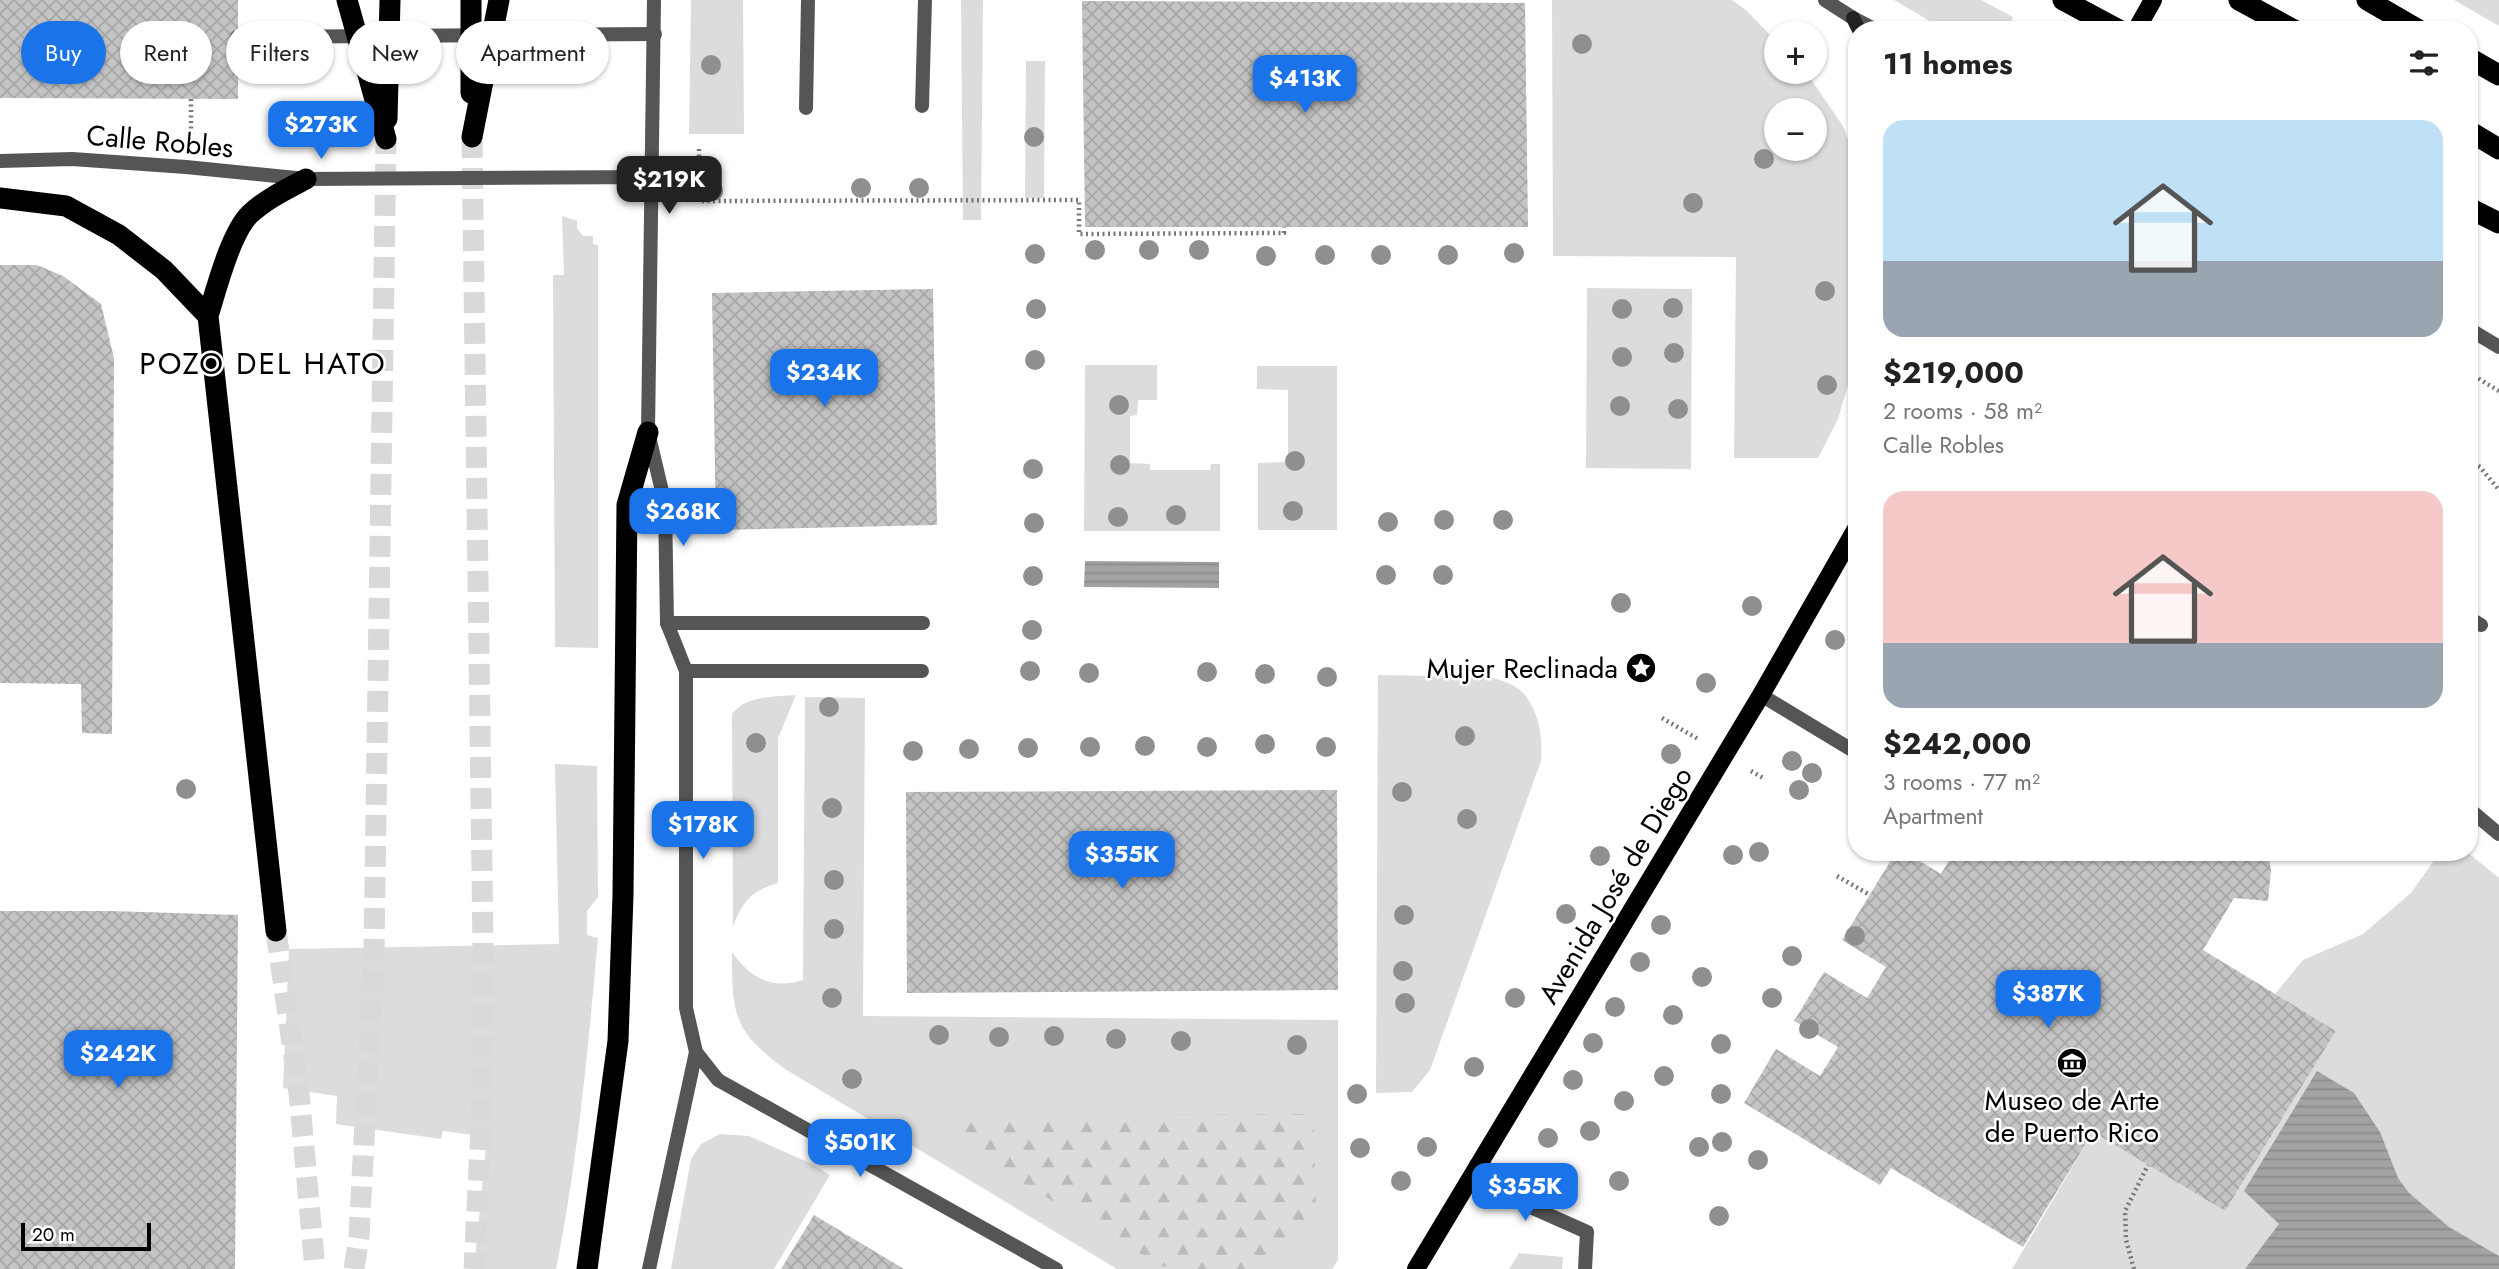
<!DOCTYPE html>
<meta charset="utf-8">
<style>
body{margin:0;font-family:Jost,sans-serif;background:#f6f6f6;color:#222;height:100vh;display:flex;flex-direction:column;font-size:26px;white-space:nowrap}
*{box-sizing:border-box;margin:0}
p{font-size:23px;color:#767676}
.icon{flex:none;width:38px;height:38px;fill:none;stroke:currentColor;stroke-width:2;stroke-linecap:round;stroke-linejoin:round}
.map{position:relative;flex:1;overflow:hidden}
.sheet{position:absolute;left:1848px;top:21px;width:630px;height:840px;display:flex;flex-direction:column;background:#fff;border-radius:28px;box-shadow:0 2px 5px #0004}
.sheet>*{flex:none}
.top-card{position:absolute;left:21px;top:21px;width:665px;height:63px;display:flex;gap:14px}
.buttons{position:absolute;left:1764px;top:21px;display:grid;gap:14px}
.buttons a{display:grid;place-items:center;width:63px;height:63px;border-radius:50%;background:#fff;box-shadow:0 2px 5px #0004;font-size:35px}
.scale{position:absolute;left:21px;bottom:18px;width:130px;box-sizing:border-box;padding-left:7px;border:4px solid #000;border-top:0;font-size:19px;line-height:24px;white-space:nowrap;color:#000;-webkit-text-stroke:5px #fff;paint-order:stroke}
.price{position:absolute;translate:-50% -60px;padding:0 16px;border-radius:14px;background:#1a73e8;color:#fff;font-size:23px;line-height:46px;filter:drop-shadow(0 2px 4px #0008)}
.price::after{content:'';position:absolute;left:50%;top:42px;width:21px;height:16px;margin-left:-10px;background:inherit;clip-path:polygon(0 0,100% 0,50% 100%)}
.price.current{background:#222;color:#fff}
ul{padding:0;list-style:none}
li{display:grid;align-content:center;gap:14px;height:371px;padding:0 35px}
li span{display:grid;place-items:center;height:217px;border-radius:21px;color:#555}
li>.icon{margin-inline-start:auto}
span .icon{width:126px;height:126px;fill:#fffc;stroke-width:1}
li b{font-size:30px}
h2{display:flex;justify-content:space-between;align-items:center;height:84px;padding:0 35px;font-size:30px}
.chip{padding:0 24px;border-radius:32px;background:#fff;box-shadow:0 2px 5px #0004;font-size:24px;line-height:63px}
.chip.current{background:#1a73e8;color:#fff}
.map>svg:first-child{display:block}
.green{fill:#dcdcdc;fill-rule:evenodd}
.forest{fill:url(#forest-firs)}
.water{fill:url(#water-rules)}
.building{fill:url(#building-cross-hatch)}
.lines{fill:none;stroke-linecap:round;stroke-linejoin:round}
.highway-tunnel{stroke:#d9d9d9;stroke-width:21;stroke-dasharray:21 10;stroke-linecap:butt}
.path{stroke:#777;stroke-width:4.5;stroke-dasharray:2 3.5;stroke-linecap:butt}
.lane{stroke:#555;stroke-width:14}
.street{stroke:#555;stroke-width:14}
.secondary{stroke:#222;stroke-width:14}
.primary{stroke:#000;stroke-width:18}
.highway{stroke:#000;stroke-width:21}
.tree{fill:#8f8f8f}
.labels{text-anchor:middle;stroke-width:5;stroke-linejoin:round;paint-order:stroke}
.street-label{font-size:28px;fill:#000;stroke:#fff}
.poi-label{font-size:28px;fill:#000;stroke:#fff;text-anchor:end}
.neighbourhood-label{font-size:30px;letter-spacing:2px;fill:#000;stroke:#fff}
</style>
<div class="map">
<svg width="2499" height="1269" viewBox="0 0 2499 1269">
<defs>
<pattern id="forest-firs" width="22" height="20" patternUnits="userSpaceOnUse" patternTransform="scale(1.75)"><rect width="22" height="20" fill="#dcdcdc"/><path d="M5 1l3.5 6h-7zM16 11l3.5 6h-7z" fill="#bbb"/></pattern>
<pattern id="water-rules" width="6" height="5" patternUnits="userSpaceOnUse" patternTransform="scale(1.75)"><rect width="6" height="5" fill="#a3a3a3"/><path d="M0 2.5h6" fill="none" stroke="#8b8b8b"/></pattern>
<pattern id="building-cross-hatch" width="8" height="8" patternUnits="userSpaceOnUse" patternTransform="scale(1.75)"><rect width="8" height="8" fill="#c4c4c4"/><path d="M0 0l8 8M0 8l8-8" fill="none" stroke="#a7a7a7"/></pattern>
</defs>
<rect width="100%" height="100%" fill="#fff"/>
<path class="green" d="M691,0H743L744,134H689Z
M961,0H983L981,220H963Z
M1552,0H1732L1746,10L1776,41V72H1806L1843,126L1857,163V354L1838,419L1818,458H1734L1736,257L1553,256ZM1776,110H1815V149H1776Z
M1894,0H1981L2013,17L2007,30H1945Z
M2454,0H2499V26Z
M1026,61H1045L1044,198H1025Z
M562,216L577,221V228L583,236H593V244L598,245V648L555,647L553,275H564Z
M1587,288L1692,289L1691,469L1586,468Z
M1085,365H1157V400H1138L1137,415L1130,416V463L1150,464V470H1210L1211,464H1220V531H1084Z
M1257,366H1337V530H1258V463L1288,462V390L1257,389Z
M1378,675L1489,677C1500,680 1512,683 1521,691C1539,708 1543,738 1541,761L1430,1070L1412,1092L1376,1093Z
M796,695L778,738V883C751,891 744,900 733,926L732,714C746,695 775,697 796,695Z
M805,697L865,698L863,1016L1338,1020V1260L1332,1269H1117L785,1069C733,1031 732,1014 732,952C750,978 772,990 803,980Z
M555,764L597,766L598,897L587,911V935L598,938C588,1049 578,1160 556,1269H474L487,1137L443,1131L441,1139L336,1124L337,1096L283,1088L289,949L559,944Z
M2440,852H2467L2499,878V1269H2012L2093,1132L2225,1211L2336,1031L2275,994L2303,960L2363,934L2411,893Z
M720,1134L749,1136L812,1164L830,1175L774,1269H671L691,1159L701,1144Z
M1519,1253L1563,1257L1562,1269H1509Z"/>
<path class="forest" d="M1313,1114L1316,1209L1256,1269H1178L1161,1266L956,1143L938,1116Z"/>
<path class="water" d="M1085,561L1219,562V588L1084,587Z
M2317,1071L2354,1093L2380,1132L2398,1178L2409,1193L2449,1227L2499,1256V1269H2245L2279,1224L2244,1191Z"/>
<path class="building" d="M0,0H238V99L0,98Z
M1082,1L1525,3L1528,227H1085Z
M0,265H37L63,276L101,304L114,358L112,734L82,733L81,684L0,683Z
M933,289L937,525L716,530L712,293Z
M1337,790L1338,990L907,993L906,792Z
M1896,852H1905L1941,874L1954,852H2268L2271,870L2268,901L2234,898L2203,950L2336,1031L2225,1211L2093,1132L2023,1247L1891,1168L1880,1185L1744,1103L1776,1049L1820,1076L1838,1047L1794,1021L1824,972L1867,998L1886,967L1842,940Z
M0,911H111L238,915L235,1269H0Z
M814,1215L904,1269H781Z"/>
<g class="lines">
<path class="highway-tunnel" d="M472,137L483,948L481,1127L474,1269
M276,931L299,1093L315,1269
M354,1269L359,1237L374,950L386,139"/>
<path class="path" d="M191,99V138
M699,149V201L1079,200V234L1284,233V227
M2469,373L2499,391
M2469,460L2480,467L2499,490
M1662,718L1698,739
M1751,771L1765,779
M1837,876L1870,895
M2134,1269L2126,1240L2125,1211L2148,1165"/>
<path class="lane" d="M237,37L655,34
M922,106L925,0
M806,108L808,0
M2469,618L2481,625
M667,623H923
M686,671H922
M1761,695L1857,753
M2469,809L2499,834
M649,1269L696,1052"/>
<path class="street" d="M654,0L648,432L665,504L667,623L686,671V1008L696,1052L718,1080L1056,1269
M1825,0L1853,18L1876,30
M0,161L72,159L186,167L306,179L652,177
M2469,329L2499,347
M1476,1165L1533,1208L1587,1232L1585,1269"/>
<path class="secondary" d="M1853,18L1859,30"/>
<path class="primary" d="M2136,30L2153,0
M1416,1269L1761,695L1857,527"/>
<path class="highway" d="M347,0L386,139
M471,0V93
M2063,0L2119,30
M2239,0L2294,30
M2367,0L2419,30
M2469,58L2499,75
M387,119L390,0
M2469,131L2499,149
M472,137L499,0
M0,198L66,206L119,235L164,270L208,316
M2469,208L2499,223
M276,931L208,316C216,290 231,232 250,214C266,199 287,189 306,179
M587,1269L618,1041L623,895L627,505L648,432"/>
</g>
<g class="tree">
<circle cx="1582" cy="44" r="10"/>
<circle cx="711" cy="65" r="10"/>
<circle cx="1034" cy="137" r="10"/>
<circle cx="1764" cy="159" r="10"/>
<circle cx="861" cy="188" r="10"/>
<circle cx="919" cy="188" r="10"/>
<circle cx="713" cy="191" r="10"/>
<circle cx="1693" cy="203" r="10"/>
<circle cx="1095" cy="250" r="10"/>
<circle cx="1149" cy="250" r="10"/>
<circle cx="1199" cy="250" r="10"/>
<circle cx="1514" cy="253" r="10"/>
<circle cx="1035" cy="254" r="10"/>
<circle cx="1325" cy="255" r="10"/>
<circle cx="1381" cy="255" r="10"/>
<circle cx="1448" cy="255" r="10"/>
<circle cx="1266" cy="256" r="10"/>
<circle cx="1825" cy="291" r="10"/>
<circle cx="1673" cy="308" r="10"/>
<circle cx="1036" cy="309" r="10"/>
<circle cx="1622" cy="309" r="10"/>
<circle cx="1674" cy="353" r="10"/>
<circle cx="1622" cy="357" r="10"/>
<circle cx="1035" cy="360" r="10"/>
<circle cx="1827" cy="385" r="10"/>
<circle cx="1119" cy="405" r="10"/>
<circle cx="1620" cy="406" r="10"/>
<circle cx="1678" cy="409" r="10"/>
<circle cx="1295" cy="461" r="10"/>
<circle cx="1120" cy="465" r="10"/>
<circle cx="1033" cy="469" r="10"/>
<circle cx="1293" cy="511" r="10"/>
<circle cx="1176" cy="515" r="10"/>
<circle cx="1118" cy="517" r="10"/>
<circle cx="1444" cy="520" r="10"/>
<circle cx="1503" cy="520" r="10"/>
<circle cx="1388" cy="522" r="10"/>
<circle cx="1034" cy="523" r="10"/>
<circle cx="1386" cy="575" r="10"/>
<circle cx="1443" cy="575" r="10"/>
<circle cx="1033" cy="576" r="10"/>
<circle cx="1621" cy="603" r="10"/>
<circle cx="1752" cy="606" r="10"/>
<circle cx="1032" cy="630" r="10"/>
<circle cx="1835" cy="640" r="10"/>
<circle cx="1030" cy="671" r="10"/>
<circle cx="1207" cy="672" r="10"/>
<circle cx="1089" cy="673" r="10"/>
<circle cx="1265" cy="674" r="10"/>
<circle cx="1327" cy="677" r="10"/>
<circle cx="1706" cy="683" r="10"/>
<circle cx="829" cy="707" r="10"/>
<circle cx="1465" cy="736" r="10"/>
<circle cx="756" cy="743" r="10"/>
<circle cx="1265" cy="744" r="10"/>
<circle cx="1145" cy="746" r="10"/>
<circle cx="1090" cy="747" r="10"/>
<circle cx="1207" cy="747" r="10"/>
<circle cx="1326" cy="747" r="10"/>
<circle cx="1028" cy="748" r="10"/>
<circle cx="969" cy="749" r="10"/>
<circle cx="913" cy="751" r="10"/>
<circle cx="1671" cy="754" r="10"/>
<circle cx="1792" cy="761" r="10"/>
<circle cx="1812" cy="773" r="10"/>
<circle cx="186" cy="789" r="10"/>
<circle cx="1799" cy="790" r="10"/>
<circle cx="1402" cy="792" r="10"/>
<circle cx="832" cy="808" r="10"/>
<circle cx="1467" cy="819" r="10"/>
<circle cx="1759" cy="852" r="10"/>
<circle cx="1733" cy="855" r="10"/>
<circle cx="1600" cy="856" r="10"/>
<circle cx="834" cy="880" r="10"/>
<circle cx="1566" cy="914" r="10"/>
<circle cx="1404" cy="915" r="10"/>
<circle cx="1661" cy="925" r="10"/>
<circle cx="834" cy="929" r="10"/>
<circle cx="1855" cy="936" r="10"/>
<circle cx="1792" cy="956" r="10"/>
<circle cx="1640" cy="962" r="10"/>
<circle cx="1403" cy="971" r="10"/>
<circle cx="1702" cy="977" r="10"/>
<circle cx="832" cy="998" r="10"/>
<circle cx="1515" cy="998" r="10"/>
<circle cx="1772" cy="998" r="10"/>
<circle cx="1405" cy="1003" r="10"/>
<circle cx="1615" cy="1007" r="10"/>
<circle cx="1673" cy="1015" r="10"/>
<circle cx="1809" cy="1029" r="10"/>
<circle cx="939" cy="1035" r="10"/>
<circle cx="1054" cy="1036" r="10"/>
<circle cx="999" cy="1037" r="10"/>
<circle cx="1116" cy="1039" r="10"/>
<circle cx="1181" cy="1041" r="10"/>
<circle cx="1593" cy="1043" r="10"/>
<circle cx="1721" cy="1044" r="10"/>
<circle cx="1297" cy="1045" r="10"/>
<circle cx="1474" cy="1067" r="10"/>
<circle cx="1664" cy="1076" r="10"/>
<circle cx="852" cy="1079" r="10"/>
<circle cx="1573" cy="1080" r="10"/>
<circle cx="1357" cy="1094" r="10"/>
<circle cx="1721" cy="1094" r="10"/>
<circle cx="1624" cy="1101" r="10"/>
<circle cx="1590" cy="1131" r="10"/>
<circle cx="1548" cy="1138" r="10"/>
<circle cx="1722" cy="1142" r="10"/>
<circle cx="1427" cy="1147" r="10"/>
<circle cx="1699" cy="1147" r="10"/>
<circle cx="1360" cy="1148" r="10"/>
<circle cx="1758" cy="1160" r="10"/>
<circle cx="1401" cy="1181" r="10"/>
<circle cx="1619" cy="1181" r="10"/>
<circle cx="1560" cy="1183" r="10"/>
<circle cx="1719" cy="1216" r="10"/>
</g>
<defs>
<g id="sight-disc" transform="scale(1.575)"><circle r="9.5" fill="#000" stroke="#fff"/><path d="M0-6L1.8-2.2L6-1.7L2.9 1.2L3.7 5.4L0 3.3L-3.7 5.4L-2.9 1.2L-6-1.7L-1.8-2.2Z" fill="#fff"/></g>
<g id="museum-disc" transform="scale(1.575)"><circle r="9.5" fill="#000" stroke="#fff"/><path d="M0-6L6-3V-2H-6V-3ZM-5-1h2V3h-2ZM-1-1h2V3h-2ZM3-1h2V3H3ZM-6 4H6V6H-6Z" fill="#fff"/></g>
</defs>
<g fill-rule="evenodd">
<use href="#sight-disc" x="1641" y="668"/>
<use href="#museum-disc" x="2072" y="1063"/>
</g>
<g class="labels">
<g class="street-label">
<text transform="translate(160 141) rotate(5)" y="10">Calle Robles</text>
<text transform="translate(1615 885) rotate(-59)" y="10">Avenida José de Diego</text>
</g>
<g class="poi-label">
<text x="1618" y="678">Mujer Reclinada</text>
<text x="2072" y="1110" text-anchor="middle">Museo de Arte<tspan x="2072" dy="32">de Puerto Rico</tspan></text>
</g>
<g class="neighbourhood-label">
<text x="263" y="374">POZO DEL HATO</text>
</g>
</g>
</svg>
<div class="buttons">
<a>+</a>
<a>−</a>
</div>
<div class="scale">20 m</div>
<b class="price" style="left:1305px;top:115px">$413K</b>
<b class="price" style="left:321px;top:161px">$273K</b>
<b class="price current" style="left:669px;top:216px">$219K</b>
<b class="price" style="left:824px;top:409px">$234K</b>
<b class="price" style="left:683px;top:548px">$268K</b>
<b class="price" style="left:703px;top:861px">$178K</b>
<b class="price" style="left:1122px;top:891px">$355K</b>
<b class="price" style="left:2048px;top:1030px">$387K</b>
<b class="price" style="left:118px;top:1090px">$242K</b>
<b class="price" style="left:860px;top:1179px">$501K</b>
<b class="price" style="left:1525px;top:1223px">$355K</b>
<div class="top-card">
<a class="chip current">Buy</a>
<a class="chip">Rent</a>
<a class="chip">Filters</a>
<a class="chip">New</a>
<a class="chip">Apartment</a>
</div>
<section class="sheet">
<h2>11 homes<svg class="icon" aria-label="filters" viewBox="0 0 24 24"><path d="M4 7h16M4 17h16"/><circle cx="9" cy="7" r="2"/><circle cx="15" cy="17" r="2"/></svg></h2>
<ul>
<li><span style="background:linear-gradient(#bfe0f5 65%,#9aa5b1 0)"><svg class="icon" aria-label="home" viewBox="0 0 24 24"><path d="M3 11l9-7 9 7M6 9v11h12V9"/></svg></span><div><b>$219,000</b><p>2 rooms · 58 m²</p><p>Calle Robles</p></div></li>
<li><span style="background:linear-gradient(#f6c9c9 70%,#9aa5b1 0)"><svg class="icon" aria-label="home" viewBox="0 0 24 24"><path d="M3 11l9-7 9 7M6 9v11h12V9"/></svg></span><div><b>$242,000</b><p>3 rooms · 77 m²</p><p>Apartment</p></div></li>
</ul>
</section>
</div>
